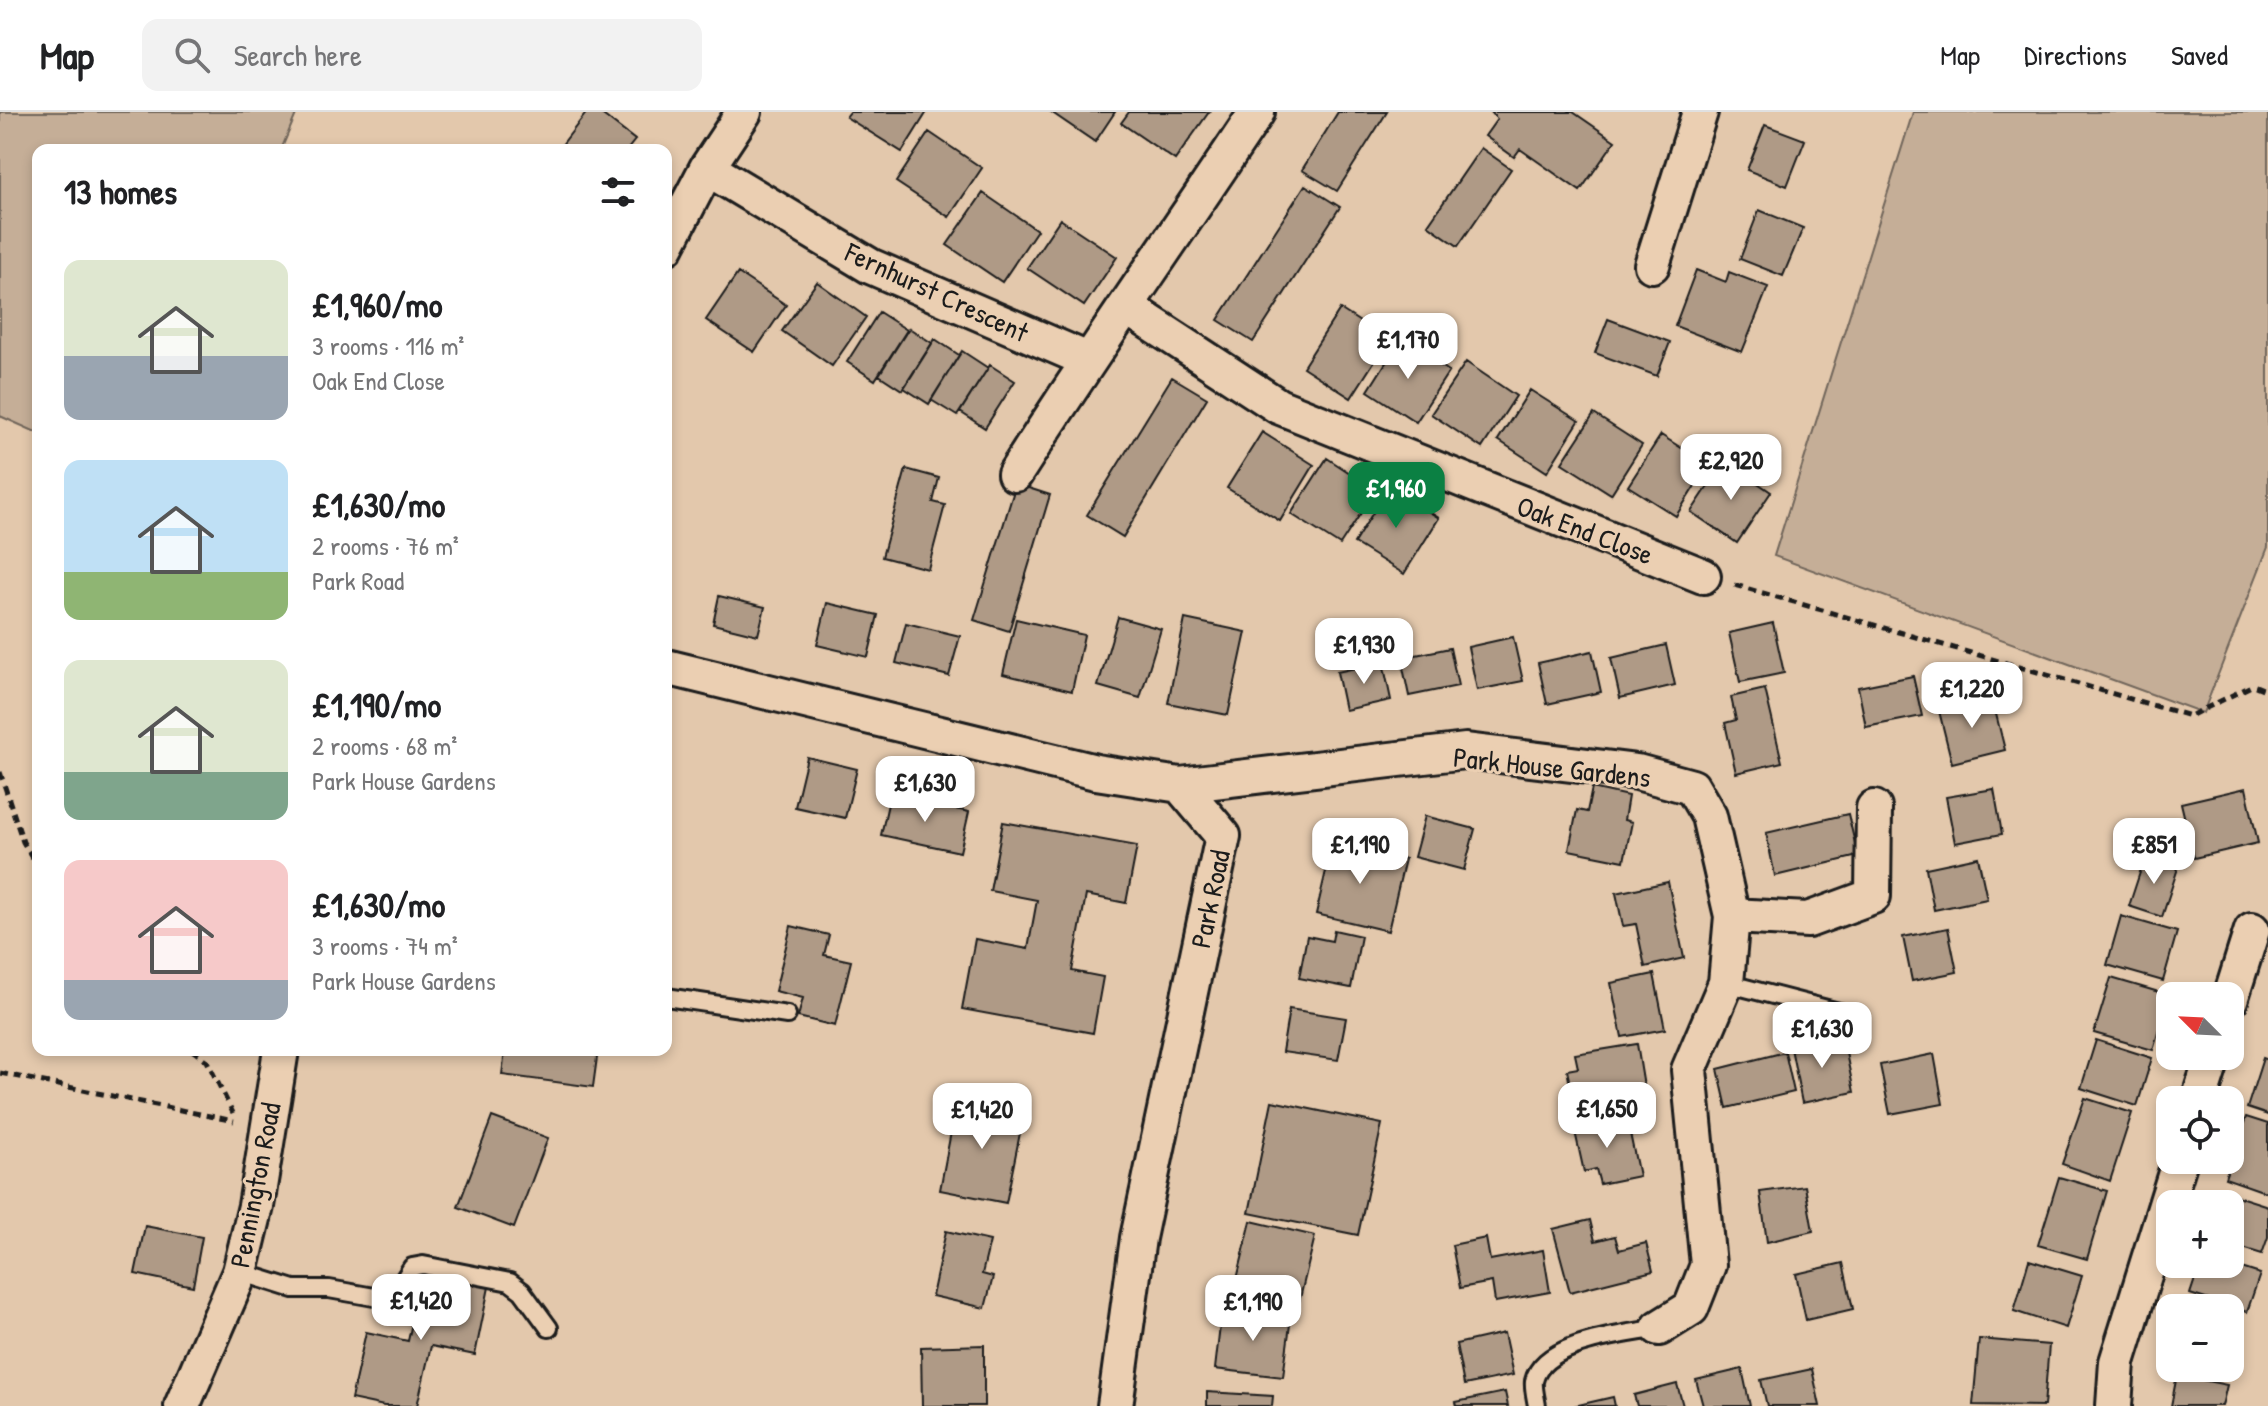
<!DOCTYPE html>
<meta charset="utf-8">
<style>
body{margin:0;font-family:"Patrick Hand",sans-serif;background:#f2f2f2;color:#202124;height:100vh;display:flex;flex-direction:column;font-size:30px;white-space:nowrap}
*{box-sizing:border-box;margin:0}
p{font-size:26px;color:#757577}
.icon{flex:none;width:44px;height:44px;fill:none;stroke:currentColor;stroke-width:2;stroke-linecap:round;stroke-linejoin:round}
.map{position:relative;flex:1;overflow:hidden}
.sheet{position:absolute;left:32px;top:32px;width:640px;height:912px;display:flex;flex-direction:column;background:#fff;border-radius:16px;box-shadow:0 4px 12px #0003}
.sheet>*{flex:none}
.needle{width:52px;rotate:294deg}
.buttons{position:absolute;left:2156px;top:870px;display:grid;gap:16px}
.buttons a{display:grid;place-items:center;width:88px;height:88px;border-radius:16px;background:#fff;box-shadow:0 4px 12px #0003;font-size:40px}
.price{position:absolute;translate:-50% -68px;padding:0 18px;border-radius:16px;background:#fff;color:#222;font-size:26px;line-height:52px;filter:drop-shadow(0 2px 4px #0008)}
.price::after{content:'';position:absolute;left:50%;top:48px;width:24px;height:18px;margin-left:-12px;background:inherit;clip-path:polygon(0 0,100% 0,50% 100%)}
.price.on{background:#0b8043;color:#fff}
ul{padding:0;list-style:none}
li{display:flex;align-items:center;gap:24px;height:200px;padding:0 32px}
li span{display:grid;place-items:center;flex:none;width:224px;height:160px;border-radius:16px;color:#555}
li>.icon{margin-inline-start:auto}
span .icon{width:96px;height:96px;fill:#fffc;stroke-width:1}
li b{font-size:34px}
h2{display:flex;justify-content:space-between;align-items:center;height:96px;padding:0 32px;font-size:34px}
header{display:flex;align-items:center;gap:48px;box-sizing:border-box;height:112px;padding:0 40px;background:#fff;border-bottom:2px solid #e0e0e0}
header strong{font-size:38px}
nav{display:flex;gap:44px;margin-inline-start:auto;font-size:28px}
.search{width:560px;height:72px;background:#f2f2f2;display:flex;align-items:center;gap:20px;box-sizing:border-box;padding:0 28px;border-radius:16px;color:#757577;font-size:30px}
.map>svg:first-child{display:block}
.green{fill:#c5ae97;stroke:#70655a;stroke-width:2}
.building{fill:#af9a86;stroke:#1c1c1c;stroke-width:2}
.lines{fill:none;stroke-linecap:round;stroke-linejoin:round}
.service-casing{stroke:#1c1c1c;stroke-width:22}
.minor-casing{stroke:#1c1c1c;stroke-width:40}
.path{stroke:#1c1c1c;stroke-width:5;stroke-dasharray:8 6;stroke-linecap:butt}
.service{stroke:#ebcfb2;stroke-width:16}
.minor{stroke:#ebcfb2;stroke-width:34}
.labels{text-anchor:middle;stroke-width:6;stroke-linejoin:round;paint-order:stroke}
.street-label{font-size:28px;fill:#1c1c1c;stroke:#ebcfb2}
</style>
<header>
<strong>Map</strong>
<div class="search"><svg class="icon" aria-label="search" viewBox="0 0 24 24"><circle cx="10" cy="10" r="6"/><path d="M15 15l6 6"/></svg>Search here</div>
<nav><a>Map</a><a>Directions</a><a>Saved</a></nav>
</header>
<div class="map">
<svg width="2268" height="1294" viewBox="0 0 2268 1294">
<rect width="100%" height="100%" fill="#e3c8ac"/>
<filter id="ink" filterUnits="userSpaceOnUse"><feTurbulence type="fractalNoise" baseFrequency=".0125" numOctaves="2"/><feDisplacementMap in="SourceGraphic" scale="16" xChannelSelector="R" yChannelSelector="G"/><feConvolveMatrix kernelMatrix="1 2 1 2 8 2 1 2 1" color-interpolation-filters="sRGB"/></filter>
<g filter="url(#ink)">
<path class="green" d="M0,0H297L281,38H38V321L0,304Z
M1913,0H2268V435L2203,601L1774,444Z"/>
<path class="building" d="M587,0H599L635,28L627,38H558Z
M850,0H927L902,40L846,5Z
M1051,0H1115L1095,30Z
M1129,0H1209L1175,48L1121,11Z
M1338,0H1387L1337,79L1302,58Z
M1491,0H1573L1615,29L1580,79L1520,37L1514,45L1485,24L1497,7Z
M1765,13L1805,28L1787,74L1747,58Z
M929,20L982,56L949,105L896,70Z
M1481,36L1511,57L1458,134L1428,113Z
M1305,73L1340,95L1253,230L1218,208Z
M983,81L1037,118L1002,170L947,133Z
M1759,98L1803,116L1783,164L1740,147Z
M1060,107L1117,145L1084,194L1027,156Z
M1696,158L1726,170L1729,160L1768,175L1742,240L1675,214Z
M738,161L786,193L754,240L706,208Z
M817,170L866,205L832,254L782,219Z
M1340,197L1388,228L1351,286L1303,255Z
M879,200L907,218L875,268L847,250Z
M1608,207L1670,230L1657,264L1595,241Z
M909,216L932,231L902,278L879,263Z
M935,227L959,243L929,292L904,276Z
M1401,227L1449,259L1416,310L1368,279Z
M962,239L988,256L957,304L931,288Z
M1466,250L1516,284L1482,336L1431,302Z
M990,253L1015,269L985,316L960,300Z
M1172,265L1207,286L1123,425L1087,403Z
M1530,278L1579,309L1547,360L1498,328Z
M1594,302L1642,333L1611,382L1562,351Z
M1262,320L1314,353L1280,409L1227,376Z
M1661,323L1708,353L1676,404L1628,374Z
M1327,346L1376,378L1340,433L1291,402Z
M1725,349L1771,380L1737,431L1691,400Z
M906,357L939,366L933,390L945,393L928,457L882,445Z
M1016,372L1050,383L1009,519L974,508Z
M1389,375L1439,406L1404,462L1354,431Z
M719,484L765,495L758,523L713,512Z
M827,491L878,503L868,545L817,533Z
M1118,505L1161,517L1140,586L1098,574Z
M1016,507L1084,523L1072,579L1003,562Z
M1185,507L1246,520L1228,603L1168,591Z
M906,511L960,524L949,564L896,551Z
M1773,511L1784,561L1740,570L1729,521Z
M1513,525L1523,569L1477,578L1468,535Z
M1666,533L1675,573L1620,586L1611,546Z
M1450,536L1458,574L1409,584L1401,546Z
M1592,539L1601,580L1547,592L1538,551Z
M1383,550L1391,588L1345,598L1337,560Z
M1913,564L1922,604L1866,615L1858,575Z
M1765,577L1782,650L1736,661L1725,611L1736,608L1731,585Z
M1992,586L2005,638L1952,651L1939,599Z
M807,645L857,657L845,706L795,695Z
M1592,676L1628,684L1624,708L1632,710L1624,749L1569,738L1577,698L1587,700Z
M2246,676L2258,731L2194,746L2181,691Z
M1994,677L2002,722L1955,731L1946,685Z
M890,683L969,700L960,740L881,723Z
M1848,702L1858,744L1775,764L1766,721Z
M1425,704L1475,717L1464,758L1414,745Z
M1003,710L1137,734L1126,791L1086,783L1072,859L1103,865L1093,921L962,897L975,827L1028,837L1037,788L990,779Z
M1333,729L1405,747L1388,819L1316,802Z
M2146,742L2179,753L2162,805L2129,794Z
M1978,745L1987,787L1934,798L1926,756Z
M1668,770L1684,846L1645,855L1636,812L1623,814L1616,781Z
M2121,804L2177,820L2163,869L2107,853Z
M791,814L829,823L824,843L851,849L835,914L798,905L803,886L775,879Z
M1948,816L1957,860L1912,869L1903,825Z
M1334,818L1361,824L1351,876L1299,866L1307,824L1332,829Z
M1654,862L1665,917L1622,925L1611,871Z
M2111,866L2169,883L2153,938L2094,921Z
M1289,897L1346,906L1338,948L1282,940Z
M1843,926L1854,980L1802,991L1791,936Z
M2096,928L2152,946L2137,994L2081,976Z
M1637,932L1645,981L1637,982L1639,990L1594,998L1592,985L1573,988L1567,958L1578,956L1575,942Z
M505,938H598L593,975L502,963Z
M1785,940L1794,980L1727,996L1718,957Z
M1934,942L1943,992L1890,1002L1880,953Z
M2263,946L2268,948V1003L2247,996Z
M2085,986L2132,1001L2110,1069L2062,1052Z
M957,988L1024,1001L1006,1091L940,1078Z
M1272,989L1382,1012L1358,1123L1249,1101Z
M492,1005L548,1026L514,1116L458,1095Z
M1617,1005L1620,1014L1628,1012L1639,1064L1600,1072L1596,1057L1584,1060L1574,1015Z
M2246,1005L2268,1012V1081L2225,1066Z
M2059,1065L2107,1079L2087,1147L2038,1133Z
M1805,1074L1813,1119L1767,1130L1760,1080Z
M2221,1079L2268,1094V1125L2262,1142L2230,1132V1092H2217Z
M1590,1108L1595,1129L1615,1124L1619,1138L1646,1131L1653,1159L1570,1180L1553,1117Z
M1251,1109L1315,1124L1296,1203L1232,1188Z
M145,1114L202,1125L193,1174L135,1162Z
M946,1119L990,1129L982,1162L993,1165L985,1196L932,1184Z
M1486,1126L1490,1148L1543,1138L1550,1180L1495,1190L1492,1170L1460,1176L1452,1133Z
M2029,1148L2082,1164L2066,1216L2014,1199Z
M1843,1151L1853,1197L1806,1208L1796,1162Z
M2200,1152H2229L2260,1162L2247,1200L2190,1182Z
M423,1161L489,1175L475,1243L431,1234L417,1294H384L351,1287L366,1220L408,1229Z
M1222,1197L1291,1205L1283,1265L1215,1257Z
M1504,1221L1513,1263L1464,1273L1456,1232Z
M1979,1227L2049,1233L2044,1294L1973,1293Z
M984,1233V1294H922L921,1235Z
M1742,1257L1750,1294H1703L1696,1268Z
M1812,1257L1820,1294H1767L1761,1268Z
M2177,1263L2227,1273L2222,1294H2171Z
M1677,1272L1683,1294H1637L1634,1283Z
M1207,1280L1273,1284L1272,1294H1207Z
M1505,1280L1508,1294H1457L1456,1290Z
M1613,1285L1615,1294H1574Z"/>
<g class="lines">
<g class="service-casing">
<path id="service" d="M1726,871L1854,904
M666,885L787,903
M240,1160L294,1177H329L391,1188L412,1155L423,1153L510,1170L522,1179L549,1216
M1537,1294C1536,1287 1533,1276 1534,1269C1543,1229 1625,1223 1659,1216"/>
</g>
<g class="minor-casing">
<path id="minor" d="M707,56L870,154L1088,248
M666,135L707,56L744,0
M1652,153L1700,0
M1128,196L1278,294L1703,464
M1015,362C1093,239 1177,121 1257,0
M666,555L1096,660L1180,673L1223,724L1138,1126L1115,1294
M1180,673L1466,639L1637,660L1692,675L1709,704L1732,804L1726,871L1689,958L1708,1153L1691,1196L1659,1216
M1732,804L1808,808L1873,784L1874,696
M2230,888L2252,818
M2199,988L2213,944
M182,1294L240,1160L256,1094L281,938
M2114,1294L2117,1250L2180,1048"/>
</g>
<path class="path" d="M1735,473L2190,604L2253,573L2268,579
M0,660L23,730L38,755
M192,938L207,949L233,1001
M0,961L234,1009"/>
<use href="#service" class="service"/>
<use href="#minor" class="minor"/>
</g>
</g>
<g class="labels">
<g class="street-label">
<text transform="translate(937 180) rotate(25)" y="10">Fernhurst Crescent</text>
<text transform="translate(1585 418) rotate(21)" y="10">Oak End Close</text>
<text transform="translate(1552 655) rotate(6)" y="10">Park House Gardens</text>
<text transform="translate(1210 787) rotate(-78)" y="10">Park Road</text>
<text transform="translate(255 1073) rotate(-79)" y="10">Pennington Road</text>
</g>
</g>
</svg>
<div class="buttons">
<a><svg class="needle" viewBox="-14 -14 28 28"><path d="M0-13l5 13h-10z" fill="#e53935"/><path d="M0 13l5-13h-10z" fill="#757577"/></svg></a>
<a><svg class="icon" aria-label="locate" viewBox="0 0 24 24"><circle cx="12" cy="12" r="6"/><path d="M12 2v4M12 18v4M2 12h4M18 12h4"/></svg></a>
<a>+</a>
<a>−</a>
</div>
<b class="price" style="left:1408px;top:269px">£1,170</b>
<b class="price" style="left:1731px;top:390px">£2,920</b>
<b class="price on" style="left:1396px;top:418px">£1,960</b>
<b class="price" style="left:1364px;top:574px">£1,930</b>
<b class="price" style="left:1972px;top:618px">£1,220</b>
<b class="price" style="left:925px;top:712px">£1,630</b>
<b class="price" style="left:1360px;top:774px">£1,190</b>
<b class="price" style="left:2154px;top:774px">£851</b>
<b class="price" style="left:1822px;top:958px">£1,630</b>
<b class="price" style="left:1607px;top:1038px">£1,650</b>
<b class="price" style="left:982px;top:1039px">£1,420</b>
<b class="price" style="left:421px;top:1230px">£1,420</b>
<b class="price" style="left:1253px;top:1231px">£1,190</b>
<section class="sheet">
<h2>13 homes<svg class="icon" aria-label="filters" viewBox="0 0 24 24"><path d="M4 7h16M4 17h16"/><circle cx="9" cy="7" r="2"/><circle cx="15" cy="17" r="2"/></svg></h2>
<ul>
<li><span style="background:linear-gradient(#dfe7d0 60%,#9aa5b1 0)"><svg class="icon" aria-label="home" viewBox="0 0 24 24"><path d="M3 11l9-7 9 7M6 9v11h12V9"/></svg></span><div><b>£1,960/mo</b><p>3 rooms · 116 m²</p><p>Oak End Close</p></div></li>
<li><span style="background:linear-gradient(#bfe0f5 70%,#8fb573 0)"><svg class="icon" aria-label="home" viewBox="0 0 24 24"><path d="M3 11l9-7 9 7M6 9v11h12V9"/></svg></span><div><b>£1,630/mo</b><p>2 rooms · 76 m²</p><p>Park Road</p></div></li>
<li><span style="background:linear-gradient(#dfe7d0 70%,#7fa58c 0)"><svg class="icon" aria-label="home" viewBox="0 0 24 24"><path d="M3 11l9-7 9 7M6 9v11h12V9"/></svg></span><div><b>£1,190/mo</b><p>2 rooms · 68 m²</p><p>Park House Gardens</p></div></li>
<li><span style="background:linear-gradient(#f6c9c9 75%,#9aa5b1 0)"><svg class="icon" aria-label="home" viewBox="0 0 24 24"><path d="M3 11l9-7 9 7M6 9v11h12V9"/></svg></span><div><b>£1,630/mo</b><p>3 rooms · 74 m²</p><p>Park House Gardens</p></div></li>
</ul>
</section>
</div>
